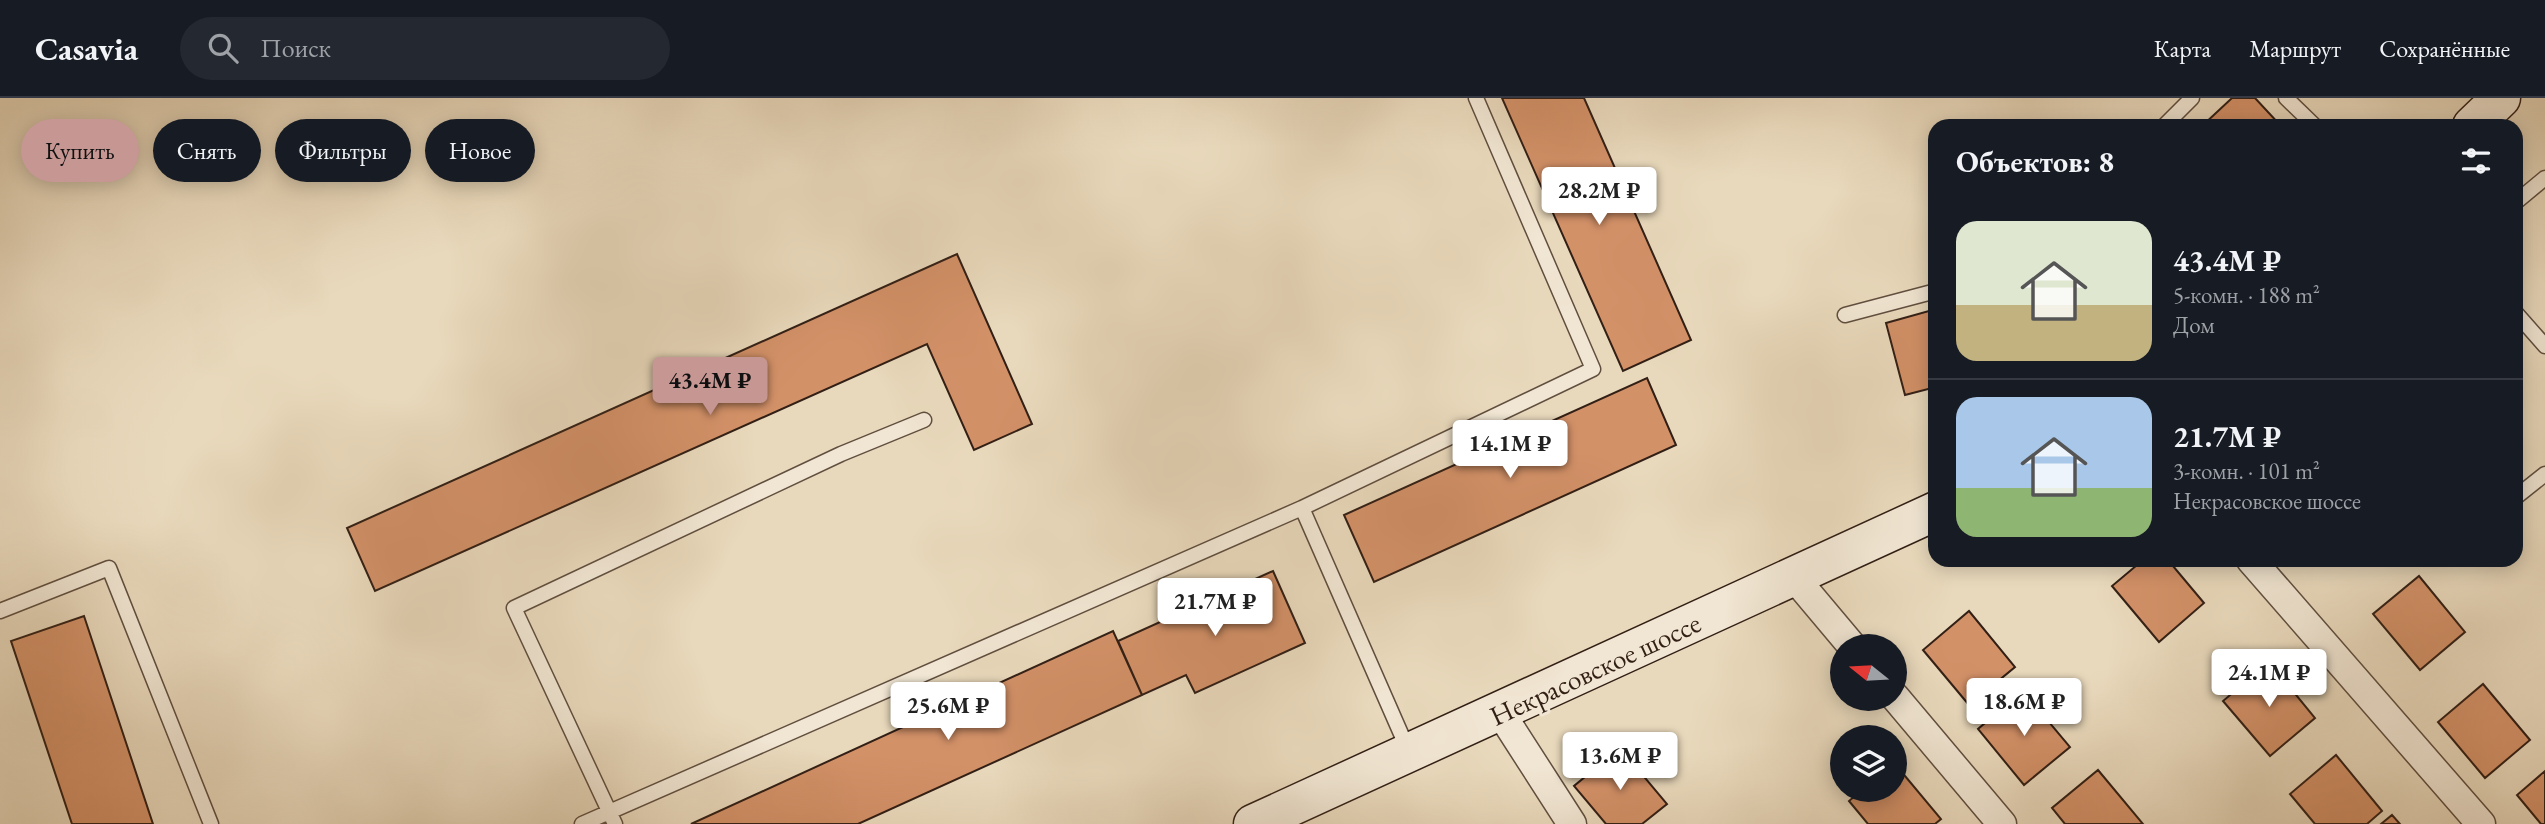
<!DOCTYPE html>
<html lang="ru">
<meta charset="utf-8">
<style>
body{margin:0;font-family:"EB Garamond",serif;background:#242831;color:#f1f3f6;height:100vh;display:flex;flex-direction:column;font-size:26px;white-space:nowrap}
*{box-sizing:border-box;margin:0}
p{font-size:23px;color:#9ea1a6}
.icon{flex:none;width:38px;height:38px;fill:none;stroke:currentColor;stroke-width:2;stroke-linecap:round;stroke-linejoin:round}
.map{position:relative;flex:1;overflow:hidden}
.drawer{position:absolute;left:1928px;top:21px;width:595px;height:448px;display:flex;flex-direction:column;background:#171b24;border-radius:21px;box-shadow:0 4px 18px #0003}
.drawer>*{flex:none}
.hud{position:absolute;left:21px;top:21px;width:665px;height:63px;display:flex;gap:14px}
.needle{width:46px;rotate:288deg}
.controls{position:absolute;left:1830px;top:536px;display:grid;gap:14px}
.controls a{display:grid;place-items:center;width:77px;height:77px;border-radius:50%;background:#171b24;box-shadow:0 4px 18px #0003;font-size:35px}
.price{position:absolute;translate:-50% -60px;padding:0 16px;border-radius:7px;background:#fff;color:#222;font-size:23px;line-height:46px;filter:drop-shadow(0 2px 4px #0008)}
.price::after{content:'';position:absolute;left:50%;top:42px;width:21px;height:16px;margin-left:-10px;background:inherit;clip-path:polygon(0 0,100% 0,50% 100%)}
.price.on{background:#c59692;color:#111}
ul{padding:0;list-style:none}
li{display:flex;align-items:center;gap:21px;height:175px;padding:0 28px}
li+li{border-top:2px solid #363941}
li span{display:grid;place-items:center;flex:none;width:196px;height:140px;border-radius:21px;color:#555}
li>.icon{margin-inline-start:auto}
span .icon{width:84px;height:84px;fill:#fffc;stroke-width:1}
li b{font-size:30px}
h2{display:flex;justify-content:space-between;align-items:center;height:84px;padding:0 28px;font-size:30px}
.pill{padding:0 24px;border-radius:32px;background:#171b24;box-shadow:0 4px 18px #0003;font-size:24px;line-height:63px}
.pill.on{background:#c59692;color:#111}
header{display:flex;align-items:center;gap:42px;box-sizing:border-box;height:98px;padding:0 35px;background:#171b24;border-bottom:2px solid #363941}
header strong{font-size:33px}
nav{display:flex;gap:38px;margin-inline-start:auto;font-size:24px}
.search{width:490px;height:63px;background:#242831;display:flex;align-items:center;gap:18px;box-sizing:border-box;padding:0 24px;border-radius:38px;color:#9ea1a6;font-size:26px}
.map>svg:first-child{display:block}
.building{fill:#d39168;stroke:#321f15;stroke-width:2}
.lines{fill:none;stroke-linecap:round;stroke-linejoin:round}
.service-casing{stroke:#604e3f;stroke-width:17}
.minor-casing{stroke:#604e3f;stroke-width:31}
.secondary-casing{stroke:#321f15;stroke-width:41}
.service{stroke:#f1e6d3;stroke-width:14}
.minor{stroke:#f1e6d3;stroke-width:28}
.secondary{stroke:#f1e6d3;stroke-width:38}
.labels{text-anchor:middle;stroke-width:6;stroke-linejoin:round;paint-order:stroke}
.street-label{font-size:28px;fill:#321f15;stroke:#f1e6d3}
</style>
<header>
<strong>Casavia</strong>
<div class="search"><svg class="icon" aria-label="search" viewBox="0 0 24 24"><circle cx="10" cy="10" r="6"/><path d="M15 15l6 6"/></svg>Поиск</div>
<nav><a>Карта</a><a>Маршрут</a><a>Сохранённые</a></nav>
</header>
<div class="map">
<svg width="2545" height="726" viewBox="0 0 2545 726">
<rect width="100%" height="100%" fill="#e9d9bc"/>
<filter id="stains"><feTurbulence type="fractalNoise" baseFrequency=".00286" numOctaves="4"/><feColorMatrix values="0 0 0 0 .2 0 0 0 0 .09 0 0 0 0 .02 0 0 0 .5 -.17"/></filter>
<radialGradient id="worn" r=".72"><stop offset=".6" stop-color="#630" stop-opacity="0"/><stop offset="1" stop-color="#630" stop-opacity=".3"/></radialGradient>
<path class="building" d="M1502,0H1584L1691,242L1623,273Z
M2232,0H2255L2281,28H2202Z
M957,156L1032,326L974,352L927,246L375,493L347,430Z
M1936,211V289L1905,297L1886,225Z
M1647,280L1676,347L1374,484L1344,417Z
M2143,462H2168L2204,505L2159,544L2112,488Z
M1273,473L1305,545L1195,595L1186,577L1142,597L1118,543Z
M2419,478L2465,534L2420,572L2373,516Z
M1969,513L2015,569L1969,607L1923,552Z
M84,518L153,726H72L11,543Z
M1113,533L1142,597L858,726H691Z
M2269,564L2315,620L2270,658L2223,603Z
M2483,586L2530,642L2485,680L2438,624Z
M2023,593L2070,649L2024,687L1978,631Z
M1620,650L1667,706L1642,726H1606L1574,688Z
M2336,657L2382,713L2367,726H2315L2290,696Z
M1895,666L1941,721L1935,726H1868L1849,703L1863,691H1895Z
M2098,672L2143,726H2065L2052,710Z
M2545,673V726H2541L2517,697Z
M2392,717L2400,726H2381Z"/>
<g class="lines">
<g class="service-casing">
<path id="service" d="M2286,0L2315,28
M2164,28L2192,0
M2516,104L2545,80
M2516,215L2545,248
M1845,217L1936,193
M2516,399L2545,376
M0,513L109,470L211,726
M1409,654L1302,410L1593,271L1476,0
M582,726L1302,410
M615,726L514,510L841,356L924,322"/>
</g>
<g class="minor-casing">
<path id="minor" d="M2251,462L2481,726
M1794,479L1852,548
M1895,599L2002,726
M1500,614L1572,726"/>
</g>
<g class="secondary-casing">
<path id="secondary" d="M2472,28L2501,0
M1253,726L1936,413"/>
</g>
<use href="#service" class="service"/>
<use href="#minor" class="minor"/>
<use href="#secondary" class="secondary"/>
</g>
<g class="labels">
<g class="street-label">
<text transform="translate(1595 571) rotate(-25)" y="10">Некрасовское шоссе</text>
</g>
</g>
<rect width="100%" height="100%" filter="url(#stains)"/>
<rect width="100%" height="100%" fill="url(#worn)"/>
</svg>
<div class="controls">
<a><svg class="needle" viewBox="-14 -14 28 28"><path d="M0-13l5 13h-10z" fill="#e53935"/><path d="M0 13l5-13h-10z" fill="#9ea1a6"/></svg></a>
<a><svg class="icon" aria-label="layers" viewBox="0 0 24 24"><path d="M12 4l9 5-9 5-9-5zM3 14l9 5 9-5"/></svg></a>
</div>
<b class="price" style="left:1599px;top:129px">28.2M ₽</b>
<b class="price on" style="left:710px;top:319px">43.4M ₽</b>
<b class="price" style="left:1510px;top:382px">14.1M ₽</b>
<b class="price" style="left:1215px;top:540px">21.7M ₽</b>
<b class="price" style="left:2269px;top:611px">24.1M ₽</b>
<b class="price" style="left:2024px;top:640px">18.6M ₽</b>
<b class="price" style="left:948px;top:644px">25.6M ₽</b>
<b class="price" style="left:1620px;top:694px">13.6M ₽</b>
<div class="hud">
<a class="pill on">Купить</a>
<a class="pill">Снять</a>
<a class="pill">Фильтры</a>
<a class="pill">Новое</a>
</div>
<section class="drawer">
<h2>Объектов: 8<svg class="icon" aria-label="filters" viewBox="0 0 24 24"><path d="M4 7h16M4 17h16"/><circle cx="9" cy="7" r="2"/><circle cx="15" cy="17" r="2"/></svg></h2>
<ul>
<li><span style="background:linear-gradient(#dfe7d0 60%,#c2b280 0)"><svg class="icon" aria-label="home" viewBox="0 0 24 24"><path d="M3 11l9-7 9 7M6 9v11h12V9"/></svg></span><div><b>43.4M ₽</b><p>5-комн. · 188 m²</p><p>Дом</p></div></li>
<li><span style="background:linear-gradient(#a9c7e8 65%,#8fb573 0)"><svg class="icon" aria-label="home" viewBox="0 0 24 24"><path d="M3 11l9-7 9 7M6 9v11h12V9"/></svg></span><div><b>21.7M ₽</b><p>3-комн. · 101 m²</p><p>Некрасовское шоссе</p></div></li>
</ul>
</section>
</div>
